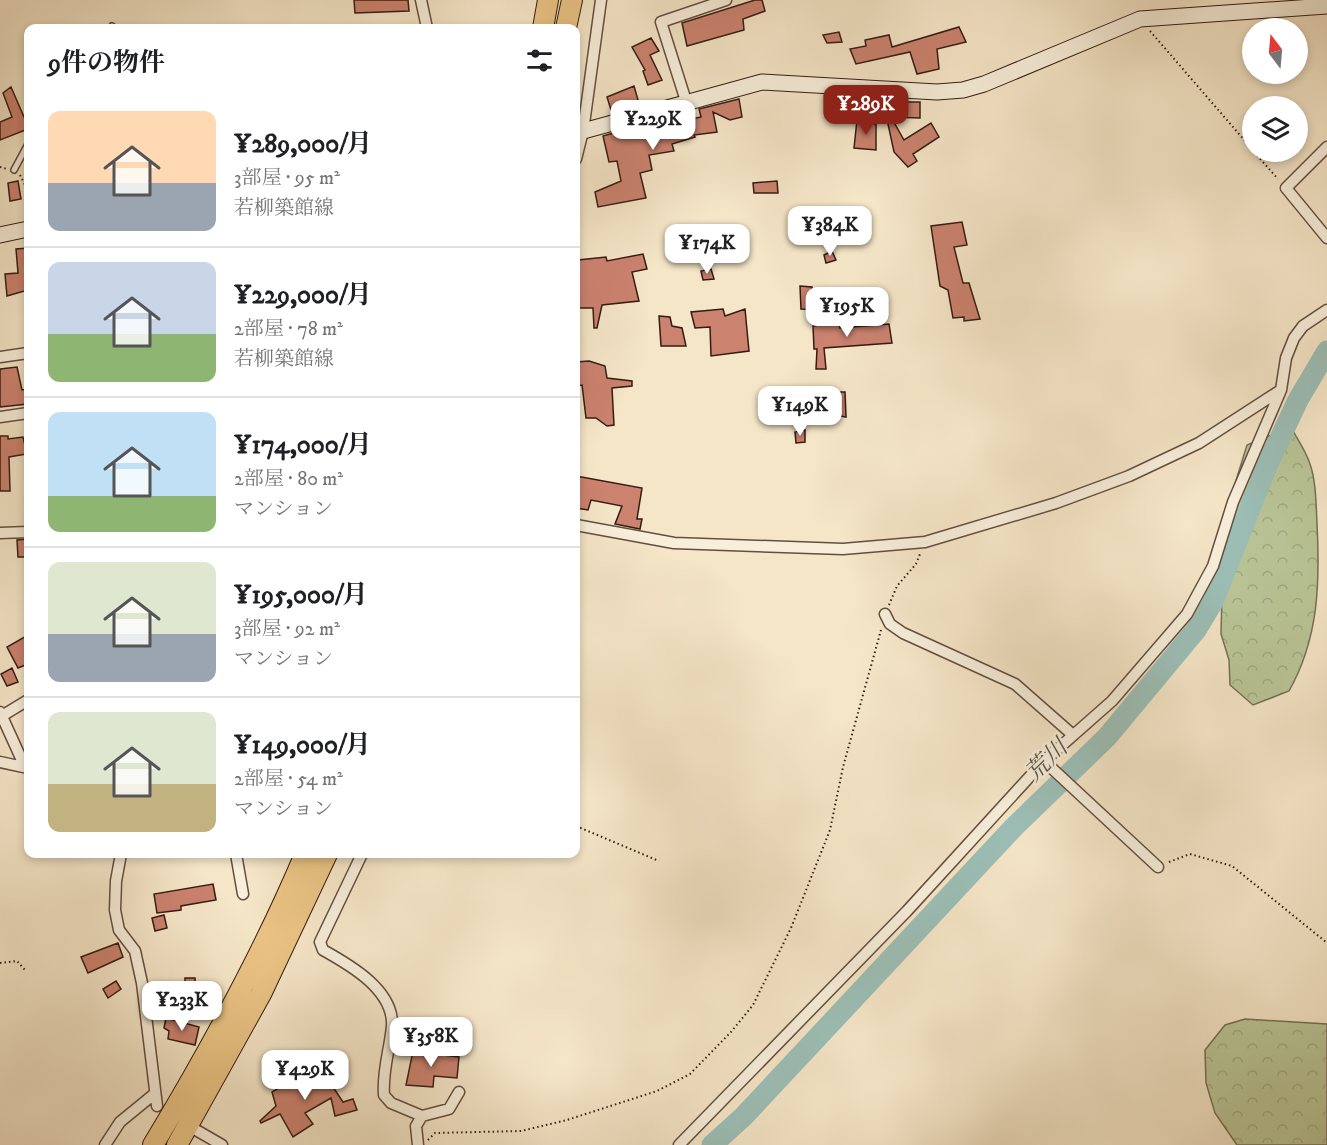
<!DOCTYPE html>
<html lang="ja">
<meta charset="utf-8">
<style>
body{margin:0;font-family:"IM FELL DW Pica","Noto Serif JP",serif;background:#f2f2f2;color:#202124;height:100vh;display:flex;flex-direction:column;font-size:22px;white-space:nowrap}
*{box-sizing:border-box;margin:0}
p{font-size:20px;color:#757577}
.icon{flex:none;width:33px;height:33px;fill:none;stroke:currentColor;stroke-width:2;stroke-linecap:round;stroke-linejoin:round}
.map{position:relative;flex:1;overflow:hidden}
.sheet{position:absolute;left:24px;top:24px;width:556px;height:834px;display:flex;flex-direction:column;background:#fff;border-radius:12px;box-shadow:0 3px 9px #0003}
.sheet>*{flex:none}
.needle{width:39px;rotate:344deg}
.tools{position:absolute;left:1242px;top:18px;display:grid;gap:12px}
.tools a{display:grid;place-items:center;width:66px;height:66px;border-radius:50%;background:#fff;box-shadow:0 3px 9px #0003;font-size:30px}
.price{position:absolute;translate:-50% -51px;padding:0 14px;border-radius:12px;background:#fff;color:#222;font-size:20px;line-height:39px;filter:drop-shadow(0 2px 3px #0008)}
.price::after{content:'';position:absolute;left:50%;top:36px;width:18px;height:14px;margin-left:-9px;background:inherit;clip-path:polygon(0 0,100% 0,50% 100%)}
.price.current{background:#8f2418;color:#fff}
ul{padding:0;list-style:none}
li{display:flex;align-items:center;gap:18px;height:150px;padding:0 24px}
li+li{border-top:2px solid #e0e0e0}
li span{display:grid;place-items:center;flex:none;width:168px;height:120px;border-radius:12px;color:#555}
li>.icon{margin-inline-start:auto}
span .icon{width:72px;height:72px;fill:#fffc;stroke-width:1}
li b{font-size:26px}
h2{display:flex;justify-content:space-between;align-items:center;height:72px;padding:0 24px;font-size:26px}
.map>svg:first-child{display:block}
.forest{fill:url(#forest-crowns);stroke:#777155;stroke-width:1.5}
.lines{fill:none;stroke-linecap:round;stroke-linejoin:round}
.river{stroke:#9cbfb7;stroke-width:21}
.building{fill:#cb826f;stroke:#341c12;stroke-width:1.5}
.lane-casing{stroke:#644e40;stroke-width:8}
.street-casing{stroke:#644e40;stroke-width:13}
.secondary-casing{stroke:#341c12;stroke-width:17}
.highway-casing{stroke:#341c12;stroke-width:22}
.path{stroke:#341c12;stroke-width:2;stroke-dasharray:1.5 3;stroke-linecap:butt}
.lane{stroke:#f8efdb;stroke-width:5}
.street{stroke:#f8efdb;stroke-width:10}
.secondary{stroke:#f8efdb;stroke-width:15}
.highway{stroke:#eac384;stroke-width:20}
.labels{text-anchor:middle;stroke-width:5;stroke-linejoin:round;paint-order:stroke}
.water-label{font-size:24px;font-style:italic;fill:#58554c;stroke:#f8efdb}
</style>
<div class="map">
<svg width="1327" height="1145" viewBox="0 0 1327 1145">
<defs>
<pattern id="forest-crowns" width="20" height="18" patternUnits="userSpaceOnUse" patternTransform="scale(1.5)"><rect width="20" height="18" fill="#bac698"/><path d="M2 6a3 3 0 1 1 6 0M12 15a3 3 0 1 1 6 0" fill="none" stroke="#a0aa82"/></pattern>
</defs>
<rect width="100%" height="100%" fill="#f5e6c8"/>
<filter id="stains"><feTurbulence type="fractalNoise" baseFrequency=".00333" numOctaves="4"/><feColorMatrix values="0 0 0 0 .2 0 0 0 0 .09 0 0 0 0 .02 0 0 0 .5 -.17"/></filter>
<radialGradient id="worn" r=".72"><stop offset=".6" stop-color="#630" stop-opacity="0"/><stop offset="1" stop-color="#630" stop-opacity=".3"/></radialGradient>
<path class="forest" d="M1291,427C1297,439 1306,451 1310,464C1316,481 1316,504 1317,523C1320,582 1319,638 1289,691L1253,705L1230,685L1229,660L1221,634L1223,550L1234,487L1247,445Z
M1245,1019L1327,1024V1145H1237L1215,1113L1206,1083L1205,1050L1225,1025Z"/>
<g class="lines">
<path class="river" d="M712,1145L744,1116L1014,827L1107,737L1196,630L1213,602L1266,468L1298,400L1327,351"/>
</g>
<path class="building" d="M354,0H408L409,11L355,13Z
M755,0H762L765,11L743,19L744,30L687,46L682,23Z
M959,27L966,42L937,49L939,69L917,74L910,52L856,64L850,49L866,46L865,40L889,35L892,47Z
M839,32L842,42L827,43L823,35Z
M651,38L659,51L650,55L662,80L648,85L643,71L645,70L632,47Z
M634,86L638,100L611,110L607,97Z
M11,87L24,117L28,115V129L0,140V122L12,117L3,93Z
M739,99L742,117L730,120L713,112L717,132L694,135L695,137L672,144L674,151L649,155L652,170L640,173L646,198L598,207L595,192L621,181L617,161L609,162L603,136L641,125L644,138L676,131L674,123L701,117L699,109Z
M889,102H920V118L891,117L904,140L931,123L939,137L913,154L917,161L908,167L894,152L885,110L889,112Z
M857,120L876,124V150L854,148Z
M18,181L21,199L10,201L8,183Z
M777,181L778,193H754L753,183Z
M962,222L967,245L954,247L963,283H969L980,319L964,321V317L953,318L948,290L940,286L931,226Z
M28,248V290L7,296L5,274L18,273L16,249Z
M832,251L836,260L826,263L824,255Z
M643,254L647,269L632,272L639,301L602,305L597,328H594L593,308H576L578,260L606,257L607,261Z
M711,269L714,279L703,280L701,271Z
M800,286L812,287V290L819,292L821,310L801,309Z
M723,309L725,316L745,309L749,351L711,356L710,327L695,328L691,312Z
M659,316L670,317L672,326L682,328L686,346H661Z
M839,322L840,328L889,324L892,343L824,348L826,369H816L817,349H814L813,326Z
M589,361L605,366L607,378L632,381V386L612,388L614,425L607,426L596,418H586L582,385L576,386V362Z
M17,367L22,390L28,389V404L0,407V369Z
M836,392H845L846,417L800,408V422H775L781,400L815,401L816,395L834,396Z
M805,430V442L796,443L795,432Z
M0,436H8V439L23,437L27,454L9,457L10,491H0Z
M576,476L642,488L637,519H642L640,529L615,524L622,506L591,500L588,510L576,508Z
M28,539V557H18L17,540Z
M28,635V664L18,668L7,647Z
M12,668L18,682L7,686L1,674Z
M213,884L216,900L181,906V910L157,913L154,894Z
M164,915L167,928L155,931L152,918Z
M118,943L123,957L88,973L81,957Z
M185,978H195L196,1004L163,1005L162,992H167L168,984L185,983Z
M116,981L121,989L108,998L103,989Z
M166,1018L199,1027L195,1045L168,1039L169,1031L164,1028Z
M413,1051L459,1057L457,1078L434,1076L433,1087L406,1085Z
M312,1068L321,1086L327,1084V1078L343,1102L353,1099L357,1110L335,1116L331,1098L305,1113L313,1124L293,1137L280,1114L261,1123L260,1121L276,1106L272,1092Z"/>
<g class="lines">
<g class="lane-casing">
<path id="lane" d="M111,28L112,26
M14,170L28,144"/>
</g>
<g class="street-casing">
<path id="street" d="M421,0L427,28
M686,101L661,22L726,0
M1327,147L1286,188L1327,238
M576,159L583,131L601,0
M0,357L28,353
M0,417L28,413
M576,525L674,543L843,549L925,542L1056,503L1129,476L1199,443L1281,390
M0,533L28,532
M885,614L890,624L903,633L1015,684L1073,735
M0,712L25,767
M2,716L28,700
M0,762L28,768
M121,854L116,881L115,910L119,930L135,951L142,983L157,1106
M236,854L243,894
M362,854L320,942L323,950C350,965 394,990 392,1026C390,1049 382,1071 384,1095L391,1103L422,1116
M1158,867L1044,761L1112,701L1187,614L1213,566L1233,502L1281,390L1286,358L1294,338L1303,326L1327,310
M196,1130L222,1145
M105,1145L120,1122L153,1095
M418,1145L416,1126L422,1116L449,1109L459,1092
M679,1145L907,911L1044,761"/>
</g>
<g class="secondary-casing">
<path id="secondary" d="M576,133L762,82L937,92L963,90L984,84L1140,19L1327,6
M0,235L28,229"/>
</g>
<g class="highway-casing">
<path id="highway" d="M543,28L548,0
M566,28L572,0
M153,1145C209,1052 263,954 305,854
M177,1145L261,994L327,854"/>
</g>
<path class="path" d="M1150,31L1252,149
M1254,152L1278,179
M0,167L7,169
M20,175L28,191
M889,605L897,586L916,564L920,554
M576,826L659,861
M1169,862L1190,854L1232,866L1326,942
M0,963L17,961L25,970
M428,1140L435,1133L521,1131L567,1120L657,1091L690,1074L731,1032L753,1005L791,928L830,830L843,767L881,630"/>
<use href="#lane" class="lane"/>
<use href="#street" class="street"/>
<use href="#secondary" class="secondary"/>
<use href="#highway" class="highway"/>
</g>
<g class="labels">
<g class="water-label">
<text transform="translate(1046 760) rotate(-44)" y="8">荒川</text>
</g>
</g>
<rect width="100%" height="100%" filter="url(#stains)"/>
<rect width="100%" height="100%" fill="url(#worn)"/>
</svg>
<div class="tools">
<a><svg class="needle" viewBox="-14 -14 28 28"><path d="M0-13l5 13h-10z" fill="#e53935"/><path d="M0 13l5-13h-10z" fill="#757577"/></svg></a>
<a><svg class="icon" aria-label="layers" viewBox="0 0 24 24"><path d="M12 4l9 5-9 5-9-5zM3 14l9 5 9-5"/></svg></a>
</div>
<b class="price current" style="left:866px;top:136px">¥289K</b>
<b class="price" style="left:653px;top:151px">¥229K</b>
<b class="price" style="left:830px;top:257px">¥384K</b>
<b class="price" style="left:707px;top:275px">¥174K</b>
<b class="price" style="left:847px;top:338px">¥195K</b>
<b class="price" style="left:800px;top:437px">¥149K</b>
<b class="price" style="left:182px;top:1032px">¥233K</b>
<b class="price" style="left:431px;top:1068px">¥358K</b>
<b class="price" style="left:305px;top:1101px">¥429K</b>
<section class="sheet">
<h2>9件の物件<svg class="icon" aria-label="filters" viewBox="0 0 24 24"><path d="M4 7h16M4 17h16"/><circle cx="9" cy="7" r="2"/><circle cx="15" cy="17" r="2"/></svg></h2>
<ul>
<li><span style="background:linear-gradient(#ffd9b3 60%,#9aa5b1 0)"><svg class="icon" aria-label="home" viewBox="0 0 24 24"><path d="M3 11l9-7 9 7M6 9v11h12V9"/></svg></span><div><b>¥289,000/月</b><p>3部屋 · 95 m²</p><p>若柳築館線</p></div></li>
<li><span style="background:linear-gradient(#c9d6e8 60%,#8fb573 0)"><svg class="icon" aria-label="home" viewBox="0 0 24 24"><path d="M3 11l9-7 9 7M6 9v11h12V9"/></svg></span><div><b>¥229,000/月</b><p>2部屋 · 78 m²</p><p>若柳築館線</p></div></li>
<li><span style="background:linear-gradient(#bfe0f5 70%,#8fb573 0)"><svg class="icon" aria-label="home" viewBox="0 0 24 24"><path d="M3 11l9-7 9 7M6 9v11h12V9"/></svg></span><div><b>¥174,000/月</b><p>2部屋 · 80 m²</p><p>マンション</p></div></li>
<li><span style="background:linear-gradient(#dfe7d0 60%,#9aa5b1 0)"><svg class="icon" aria-label="home" viewBox="0 0 24 24"><path d="M3 11l9-7 9 7M6 9v11h12V9"/></svg></span><div><b>¥195,000/月</b><p>3部屋 · 92 m²</p><p>マンション</p></div></li>
<li><span style="background:linear-gradient(#dfe7d0 60%,#c2b280 0)"><svg class="icon" aria-label="home" viewBox="0 0 24 24"><path d="M3 11l9-7 9 7M6 9v11h12V9"/></svg></span><div><b>¥149,000/月</b><p>2部屋 · 54 m²</p><p>マンション</p></div></li>
</ul>
</section>
</div>
